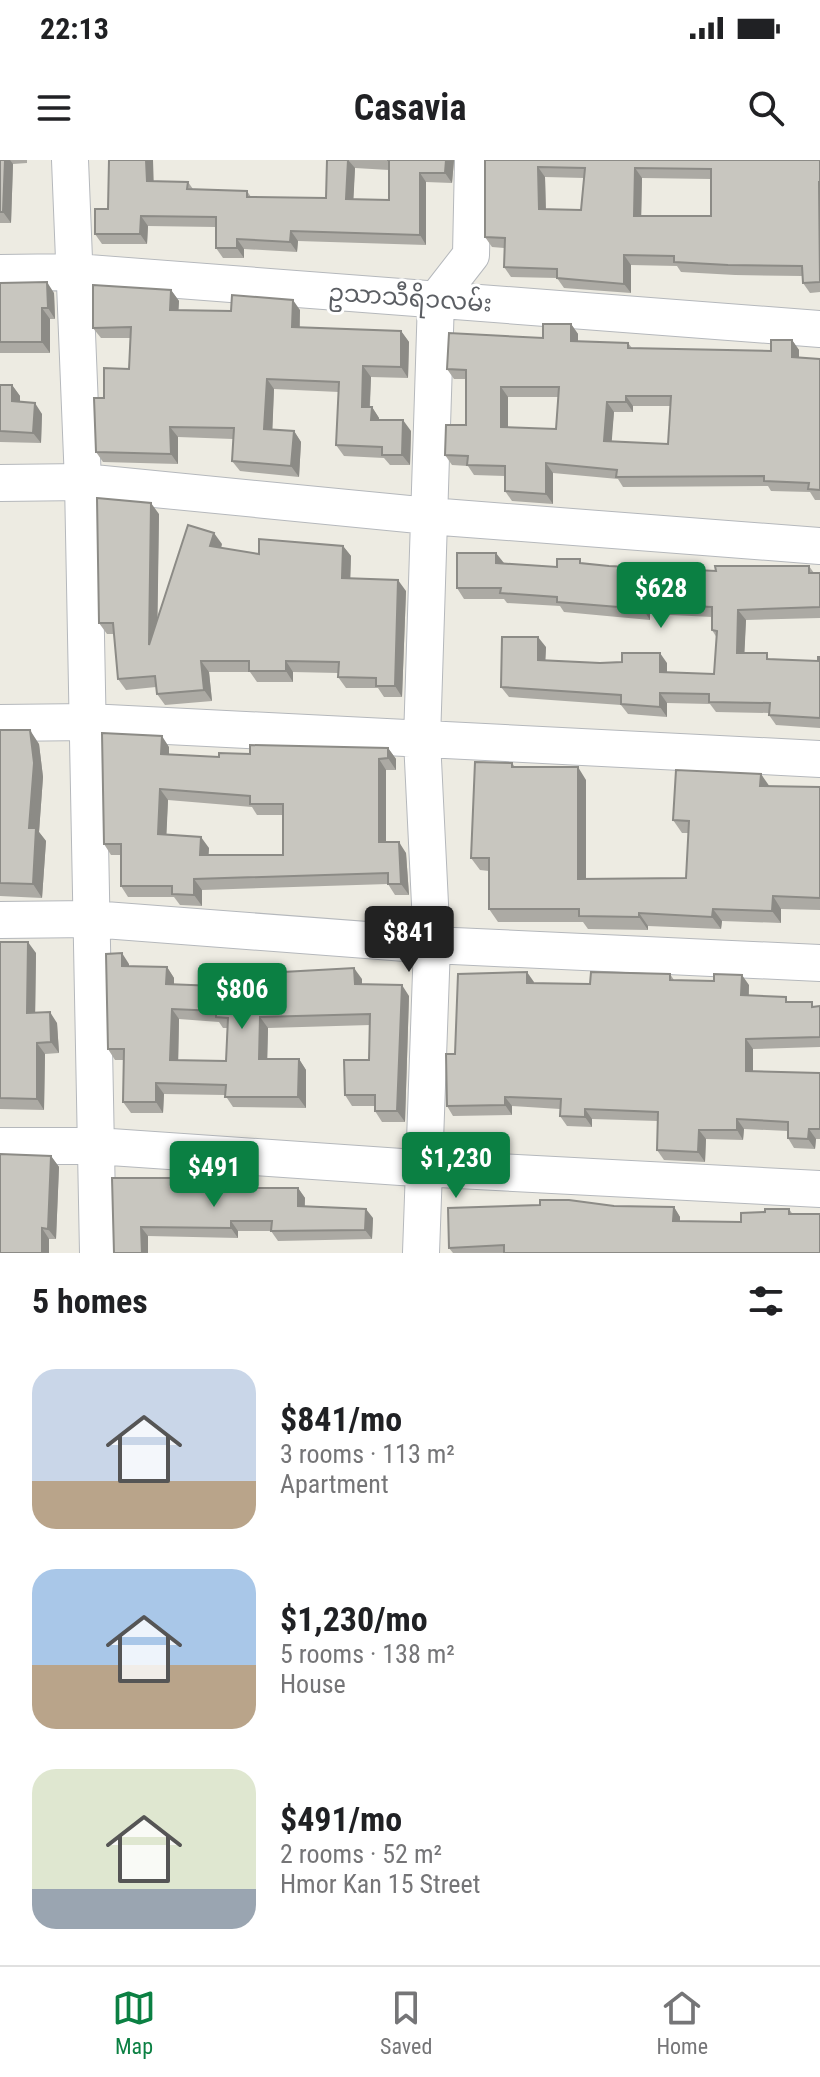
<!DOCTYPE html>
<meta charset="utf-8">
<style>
body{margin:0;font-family:"Roboto Condensed","Noto Sans Myanmar",sans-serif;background:#f2f2f2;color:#202124;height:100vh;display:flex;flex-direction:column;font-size:30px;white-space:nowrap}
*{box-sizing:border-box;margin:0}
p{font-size:26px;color:#757577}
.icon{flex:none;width:44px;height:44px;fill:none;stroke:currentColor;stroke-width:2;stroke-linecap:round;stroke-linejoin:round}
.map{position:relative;height:1093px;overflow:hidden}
.drawer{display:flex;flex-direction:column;background:#fff;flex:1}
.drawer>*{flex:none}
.price{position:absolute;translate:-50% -68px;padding:0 18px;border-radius:8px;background:#0b8043;color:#fff;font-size:26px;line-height:52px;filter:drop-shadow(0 2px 4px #0008)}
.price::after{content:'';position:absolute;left:50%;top:48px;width:24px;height:18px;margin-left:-12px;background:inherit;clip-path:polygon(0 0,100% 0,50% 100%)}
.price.active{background:#222;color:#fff}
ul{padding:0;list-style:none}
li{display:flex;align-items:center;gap:24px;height:200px;padding:0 32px}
li span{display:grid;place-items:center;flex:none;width:224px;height:160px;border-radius:24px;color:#555}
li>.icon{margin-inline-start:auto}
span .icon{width:96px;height:96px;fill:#fffc;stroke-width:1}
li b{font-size:34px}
h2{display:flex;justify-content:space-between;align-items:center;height:96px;padding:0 32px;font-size:34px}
.status{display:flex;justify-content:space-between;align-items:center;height:56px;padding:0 40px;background:#fff;direction:ltr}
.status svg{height:22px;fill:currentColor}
header{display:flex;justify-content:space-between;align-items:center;height:104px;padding:0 32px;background:#fff;font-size:36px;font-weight:700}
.tabs{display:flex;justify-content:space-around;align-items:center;height:112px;border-top:2px solid #e0e0e0;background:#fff;font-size:22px;color:#757577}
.tabs a{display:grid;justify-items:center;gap:4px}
.tabs .active{color:#0b8043}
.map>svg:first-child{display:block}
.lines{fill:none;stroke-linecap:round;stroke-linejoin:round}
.minor-casing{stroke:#b5b8bc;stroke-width:38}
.minor{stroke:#fff;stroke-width:36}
.wall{fill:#acaaa4;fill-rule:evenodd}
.shaded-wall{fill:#8c8b86}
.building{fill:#c8c6bf;stroke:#8c8b86;stroke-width:2;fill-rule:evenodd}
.labels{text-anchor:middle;stroke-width:6;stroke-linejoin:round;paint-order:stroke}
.street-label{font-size:24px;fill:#5b5e63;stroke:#fff}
</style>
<div class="status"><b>22:13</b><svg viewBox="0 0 49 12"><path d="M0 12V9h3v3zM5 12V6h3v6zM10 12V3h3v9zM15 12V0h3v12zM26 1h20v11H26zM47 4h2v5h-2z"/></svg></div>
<header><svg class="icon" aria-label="menu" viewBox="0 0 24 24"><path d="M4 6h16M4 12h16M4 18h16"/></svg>Casavia<svg class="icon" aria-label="search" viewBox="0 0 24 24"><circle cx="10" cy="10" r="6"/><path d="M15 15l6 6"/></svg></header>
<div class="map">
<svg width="820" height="1093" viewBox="0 0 820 1093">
<rect width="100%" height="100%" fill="#edebe2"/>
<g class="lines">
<g class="minor-casing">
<path id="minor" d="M70,0L83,322L98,1093
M0,113L75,112L820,169
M0,323L83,322L429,356L820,386
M0,563L88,562L820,599
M0,760L91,759L432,785L820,803
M0,986H96L401,1007L820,1029
M421,1093L432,785L422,580L436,140L471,95L473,0"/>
</g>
<use href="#minor" class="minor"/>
</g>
<path class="wall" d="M0,0H27V3L13,4L11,63H0Z
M327,0H454L452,23L426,22V85L298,81L297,92L244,89V98H223L216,88V67L148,66L147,84H102L95,74L108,49L154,21L188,22L193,29L247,31L251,37L326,38ZM355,8L389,10V40L353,39Z
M485,0H820V132L810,133L803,123L802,116L735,115L681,112L677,106L631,105V133L564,128L557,118L511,117L504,107V88L492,87L485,77ZM545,17L584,18L581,50L546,49ZM642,18L711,19V56H641Z
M0,123L54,133L55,159H50V193H0Z
M171,130L179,141L178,150H300V167L401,171L409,182L408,218L371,217L370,247H372L379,258V260L411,271L410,305H390L384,298L344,296L336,285L339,232L274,229L272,270L294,271L301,282L299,317L240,311L232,301L233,279L178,277V304L103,302L96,292L104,238L129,209L130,178H101L93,168Z
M571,164L578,174V181L628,183L632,188L771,191L792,180L799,190V198L820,199V340H815L810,332L771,331L768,326L623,327L618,319L553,313V344L512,341L505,331V316L474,315L468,306L452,305L445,295L466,265V219H454L447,209L543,178ZM508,237H558L556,269L508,267ZM633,246H671L668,284L611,281L614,252H633Z
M0,225H12L20,236V242L42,254L41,283L0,282Z
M159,354L157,460L222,384L221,388L259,394L343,386L351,396L350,418L406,431L402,537H384L378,528H346L338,517V513L293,512V522H257L250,512H209L212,541L165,545L157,534L156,527L126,530L118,519L114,474H107L99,463Z
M583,403L609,406L716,411L809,406L814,413H820V458L746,460L744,493L771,499L818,501L820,497V568L776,565L769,555V553L716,552L710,544L667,543V557L628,554L621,545L509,537L501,527L546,487L545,500L600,503H667V512L714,514L717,478L712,470V457L650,454V460L564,452L560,446L507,443L504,439H464L457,428L504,404L557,407Z
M0,570L39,584L43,617L39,672L46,681L42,738L0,736Z
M169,587V595L219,597L250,594L388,588L396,599V610H386V682L406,693L409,735H395L388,724L202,730V746L180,745L174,737H128L121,726V695H111L104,684ZM168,640L252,647L257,655H283V695H208L209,688L166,675Z
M512,603L515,607L586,620V719L686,718L689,673H682L673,660L769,626L820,627V750L781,749V763L722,761L721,769L648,766V770L588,769L583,762H498L489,749V711L480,710L471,698Z
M0,782L36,793L35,853L57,863L59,893L45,894L44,950L0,949Z
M129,804V806L167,807L174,818V824L216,826L362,819V824L409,836L405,962H382L375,951V946H352L345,935L369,900L370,865L268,868L267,899H299L306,910V948L233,947L225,935L164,934L163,953H131L123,942L124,900H115L108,889ZM179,859L219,862L223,868H227L226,901L178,900Z
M670,814L674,820L749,825V835L814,847L820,846V887L753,889V911L820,913V979H816L815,989L794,988L788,978V971L744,969L743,980L706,979L705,1002L664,1000L657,990L658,961L592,959V967L567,966L560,956V949L512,946V955L453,956L447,946L455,894L534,823L590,824Z
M51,996L59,1007L56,1079H49L0,1093Z
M112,1018L231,1028H298L305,1038V1046L373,1058L372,1079L278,1081L271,1071H238V1078L148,1076V1093H114Z
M614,1046L674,1047L680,1057V1061L741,1062L765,1052L789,1049L820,1093H453L449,1088Z"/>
<path class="shaded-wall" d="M5,0H10L13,4L11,63L3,52Z
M146,0H153L154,31L147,21Z
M348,0L355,8L353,49L346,39Z
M446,0H454L452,23L445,13Z
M538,7L545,17L546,59L539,49Z
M635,8L642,18L641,66L634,56Z
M420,13L426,22V85L420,75Z
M141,56L148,66L147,84L140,74Z
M291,71L298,81L297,92L290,82Z
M237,79L244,89V98L237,88Z
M624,95L631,105V133L624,124Z
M47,122L54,133L55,159L48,148Z
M171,130L179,141L178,161L170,150Z
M293,140L300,150L299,177L292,167Z
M42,148L50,159V193L42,182Z
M571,164L578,174V191L571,181Z
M401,171L409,182L408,218L401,207Z
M792,180L799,190V207L792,197Z
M363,206L371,217L369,258L362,247Z
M267,219L274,229L272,280L264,269Z
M12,225L20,236V252L12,241Z
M501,227L508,237V277L501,267Z
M626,236L633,246V252L626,242Z
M607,242L614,252L611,291L604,281Z
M35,243L42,254L41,283L33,273Z
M372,247L379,258V271L371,260Z
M403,260L411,271L410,305L402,295Z
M170,267L178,277V304L171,294Z
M294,271L301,282L299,317L291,306Z
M546,303L553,313V344L546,334Z
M151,343L159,354L157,496L149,485Z
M214,373L222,384L218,397L210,386Z
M343,386L351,396L350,429L342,418Z
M496,393L504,403H496Z
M398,420L406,431L402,537L395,526Z
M643,444L650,454V460L643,449Z
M738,450L746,460L744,503L737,493Z
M538,477L546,487L545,510L538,500Z
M660,493L667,503V522L660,512Z
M201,501L209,512L212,541L204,530Z
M286,501L293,512V522L286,511Z
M660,533L667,543V557L660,547Z
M30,570L39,584L43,617L39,672L46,681L42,738L33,724L29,668Z
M162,576L169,587V605L161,594Z
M388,588L396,599V610L388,598Z
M379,599L386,610V693L379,682Z
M578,607L586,620V732L578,719Z
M761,614L770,627L760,626Z
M160,629L168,640L166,685L158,674Z
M201,677L209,688L208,706L200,695Z
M399,682L406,693L409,735L401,724Z
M194,719L202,730V746L194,735Z
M773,736L781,749V763L772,751Z
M713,749L722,761L721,769L712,757Z
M639,753L648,766V770L639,757Z
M28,782L36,793L35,864L27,853Z
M122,793L129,804V817L122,806Z
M167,807L174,818V834L166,824Z
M354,808L362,819V835L355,824Z
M527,812L534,822L533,832L527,823Z
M742,815L749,825L748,845L741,835Z
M402,825L409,836L405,962L397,951Z
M172,849L179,859L178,910L170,900Z
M50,852L57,863L59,893L51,882Z
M260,857L268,868L267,910L259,899Z
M746,879L753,889V920L746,911Z
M37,883L45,894L44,950L37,939Z
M299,899L306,910V948L298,937Z
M156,923L164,934L163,953L156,942Z
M505,937L512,946V955L505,945Z
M585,949L592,959V967L585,957Z
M737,959L744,969L743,980L737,970Z
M809,969L816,979L815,989L808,979Z
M699,970L706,979L705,1002L698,992Z
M51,996L59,1007L56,1079L48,1069Z
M224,1018L231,1027L225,1028Z
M298,1028L305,1038L304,1055L298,1046Z
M674,1047L680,1057V1070L673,1061Z
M366,1049L373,1058L372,1079L365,1070Z
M231,1061L238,1071V1078L231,1068Z
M141,1067L148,1076V1093H142Z
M42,1068L49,1079V1093H42Z"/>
<path class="building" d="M0,0H5L3,52H0Z
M109,0H146L147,21L188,22L187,29L247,31V37L326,38L327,0H348L346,39L389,40V0H387H446L445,13H420V75L291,71L290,82L237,79V88H216V57L141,56L140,74H95V49H108Z
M485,0H820V22H819L820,122L803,123L802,106L728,105L674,102V96L624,95V124L557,118V109L504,107L505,78L485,77ZM538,7L585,8L581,50L539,49ZM635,8L711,9V56H634Z
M47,122L48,148H42V182H0V123Z
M93,125L171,130L170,150L231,151L232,135L293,140L292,167L401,171V207L363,206L362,247H372L371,260H403L402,295H382V287L336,285L339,222L267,219L264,269L294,271L291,306L232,301L234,268L170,267L171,294L96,292L94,238H104V208L129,209L131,167L93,168Z
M543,164H571V181L628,183V188L771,191V180H792V197L820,199V330L808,329L809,323L764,321V316L616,317L617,310L546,303V334L505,331V306L467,305L468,296L445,295L446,265H466V210L447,209L449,173L543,178ZM501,227H559L556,269L501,267ZM626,236H671L668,284L604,281L607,242H626Z
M0,225H12V241L35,243L33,273L0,271Z
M97,338L151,343L149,485L188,365L214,373L210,386L259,394V379L343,386L342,418L398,420L395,526H376V518L338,517L339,502L286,501V511H249V501H201L204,530L157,534L155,516L118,519L113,463H99Z
M457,393H496V403L557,407V399H580V403L609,406L716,411L715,406H809V413H820V447L738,450L737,493H767V499L818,501V497H820V558L769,555L770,543L709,542V534L660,533V547L621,544V535L501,527L502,477H538V500L600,503L622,502V493H660V512L714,514L717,471L712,470V447L643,444V449L557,442V437L500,433L501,428H457Z
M0,570H30L34,603L29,668H36L33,724L0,723Z
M102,573L162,576L161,594L219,597V593L250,594V585L388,588V598L379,599V682H399L401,724H388V713L194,719V735L172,734V726H121V684H104ZM160,629L250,636V644H283V695H200L201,677L158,674Z
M475,602L512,603V607H578V719L686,718L689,661L673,660L676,610L761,614L760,626L820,627V738L773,736L772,751L713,749L712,757L639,753V757L579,756V749H489V698H471Z
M0,782H28L27,853L50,852L51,882L37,883V939L0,938Z
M122,793V806L167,807L166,824L216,826L217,816L265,817V813L354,808L355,824L402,825L397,951H375V935H345L344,900H369L370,854L260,857L259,899H299L298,937H225L226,925L156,923V942H123L124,889H108L106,794ZM172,849L216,851V857L228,858L226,901L170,900Z
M527,812V823L590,824L591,812L670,814V820L714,821V814L742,815L741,835L786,837V842H812V847L820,846V877L746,879V911L820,913V969H809L808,979L788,978V962L737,959V970H699L698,992L657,990L658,952L585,949V957L560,956L561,939L505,937V945L447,946L446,894H455L458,814Z
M0,994L51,996L48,1069L42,1068V1093H0Z
M112,1018H224L225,1028H298V1046L366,1049L365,1070L271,1071L272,1061H231V1068L141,1067L142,1093H114Z
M540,1040H569L614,1046L674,1047L673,1061L741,1062V1053L765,1052V1049H789V1054H820V1093H504V1085L449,1088L448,1048L540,1045Z"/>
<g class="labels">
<g class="street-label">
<text transform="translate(410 138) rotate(4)" y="8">ဥသာသီရိ၁လမ်း</text>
</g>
</g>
</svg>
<b class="price" style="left:661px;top:470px">$628</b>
<b class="price active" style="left:409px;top:814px">$841</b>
<b class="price" style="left:242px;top:871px">$806</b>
<b class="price" style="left:456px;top:1040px">$1,230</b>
<b class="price" style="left:214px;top:1049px">$491</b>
</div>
<section class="drawer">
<h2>5 homes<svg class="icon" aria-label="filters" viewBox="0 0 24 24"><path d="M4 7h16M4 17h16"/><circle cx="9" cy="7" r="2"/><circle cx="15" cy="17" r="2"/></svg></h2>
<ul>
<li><span style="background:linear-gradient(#c9d6e8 70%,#b9a48a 0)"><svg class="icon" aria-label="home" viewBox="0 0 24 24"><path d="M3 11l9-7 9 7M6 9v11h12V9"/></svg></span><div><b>$841/mo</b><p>3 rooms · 113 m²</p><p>Apartment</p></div></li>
<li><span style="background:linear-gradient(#a9c7e8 60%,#b9a48a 0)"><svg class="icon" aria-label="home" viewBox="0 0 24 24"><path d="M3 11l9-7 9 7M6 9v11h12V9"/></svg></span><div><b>$1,230/mo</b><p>5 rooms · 138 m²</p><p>House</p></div></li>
<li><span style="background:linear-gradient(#dfe7d0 75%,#9aa5b1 0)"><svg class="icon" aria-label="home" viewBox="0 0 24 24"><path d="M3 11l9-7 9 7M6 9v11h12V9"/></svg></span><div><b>$491/mo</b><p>2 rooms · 52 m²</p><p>Hmor Kan 15 Street</p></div></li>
</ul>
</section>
<nav class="tabs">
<a class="active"><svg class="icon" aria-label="map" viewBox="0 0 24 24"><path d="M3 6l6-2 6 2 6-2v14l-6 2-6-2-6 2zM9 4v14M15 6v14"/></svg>Map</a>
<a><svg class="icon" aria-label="saved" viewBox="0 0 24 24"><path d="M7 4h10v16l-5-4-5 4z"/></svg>Saved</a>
<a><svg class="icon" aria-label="home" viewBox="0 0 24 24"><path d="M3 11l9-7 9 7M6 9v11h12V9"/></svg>Home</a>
</nav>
